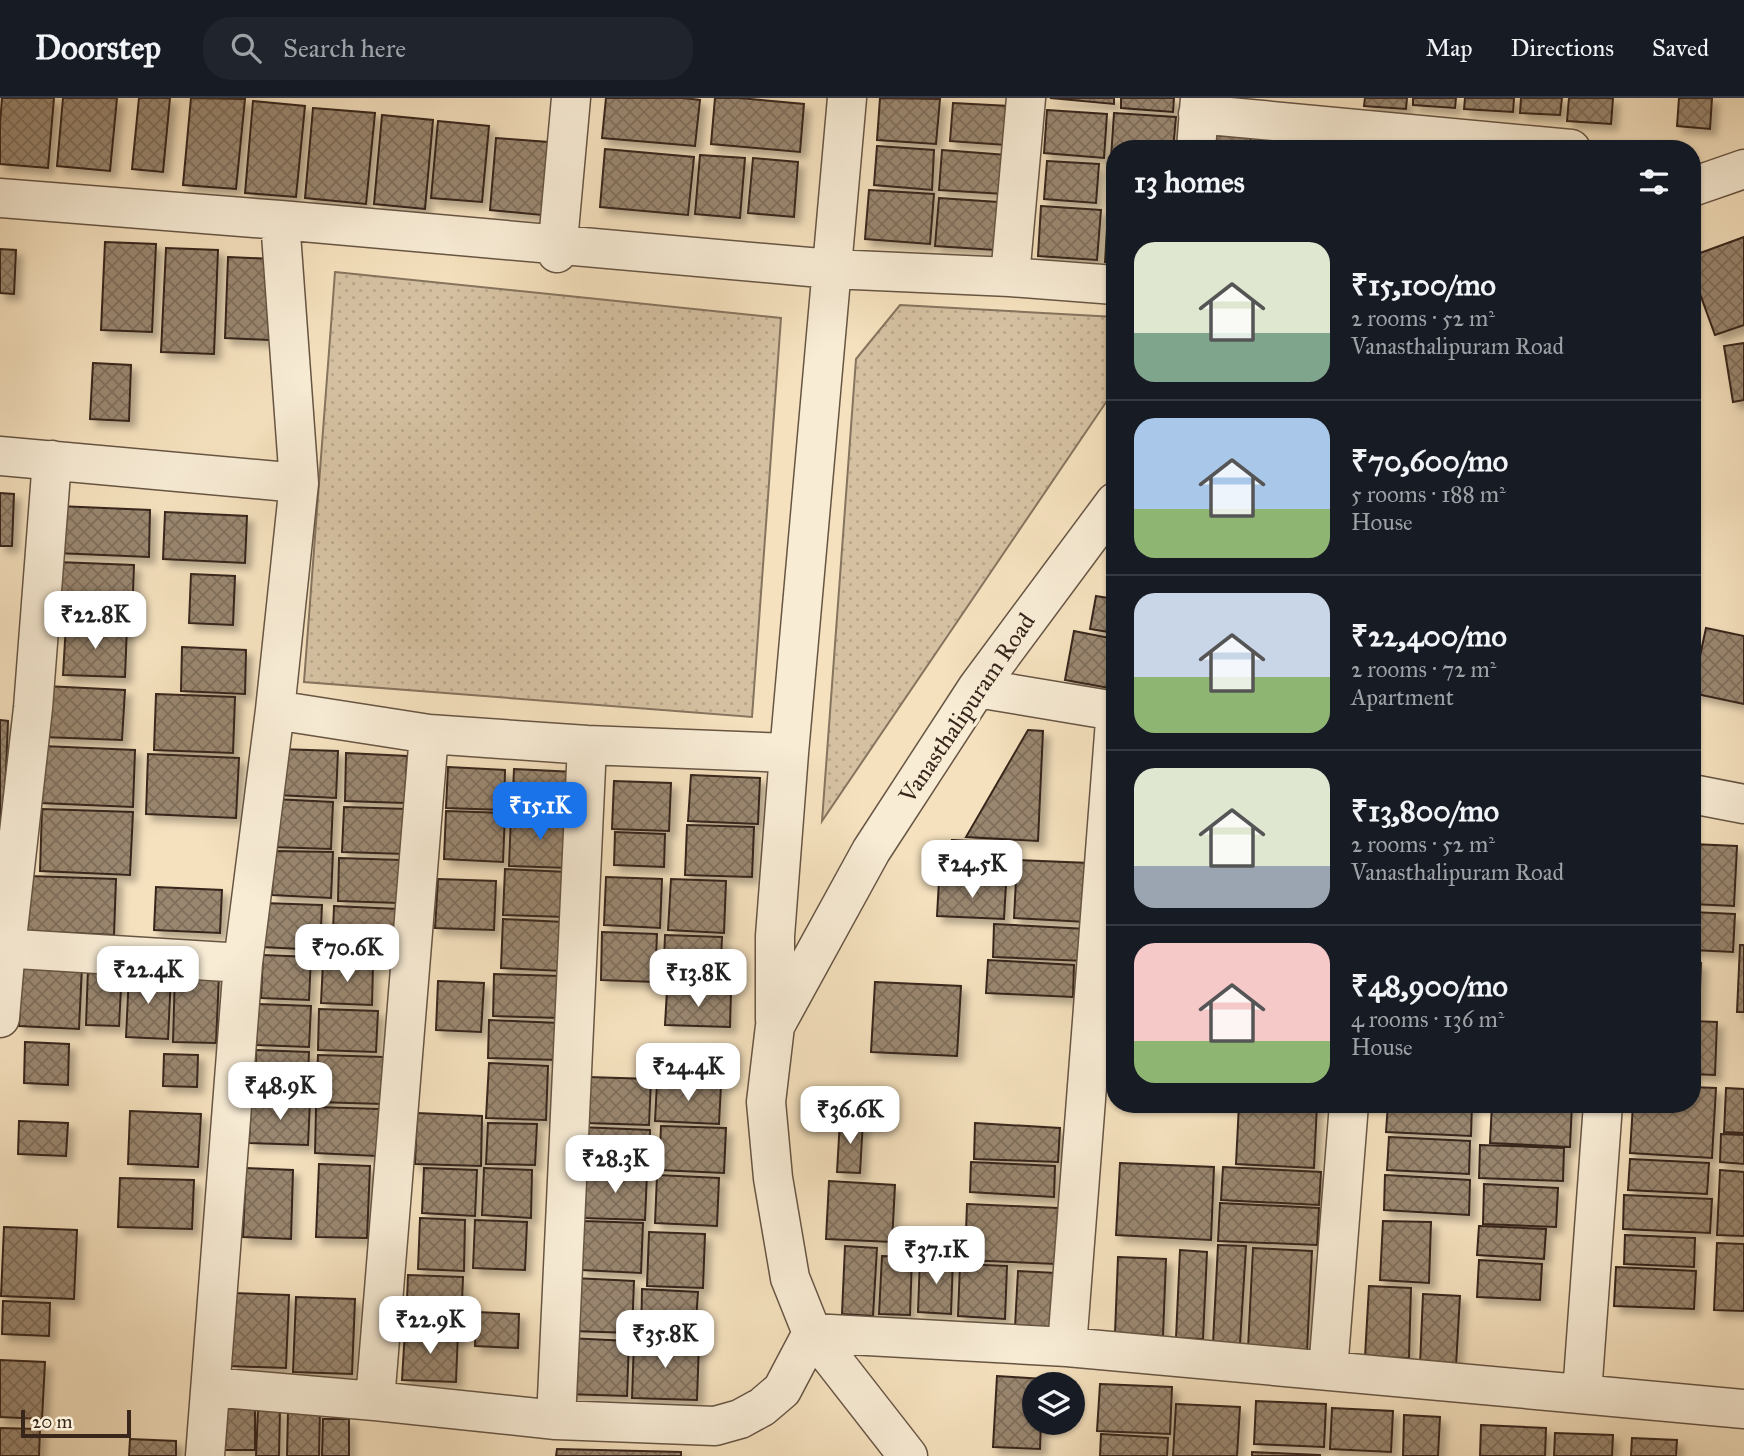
<!DOCTYPE html>
<meta charset="utf-8">
<style>
body{margin:0;font-family:"IM FELL Great Primer",serif;background:#20242c;color:#f1f3f6;height:100vh;display:flex;flex-direction:column;font-size:26px;white-space:nowrap}
*{box-sizing:border-box;margin:0}
p{font-size:23px;color:#9ea1a6}
.icon{flex:none;width:38px;height:38px;fill:none;stroke:currentColor;stroke-width:2;stroke-linecap:round;stroke-linejoin:round}
.map{position:relative;flex:1;overflow:hidden}
.drawer{position:absolute;left:1106px;top:42px;width:595px;height:973px;display:flex;flex-direction:column;background:#171b24;border-radius:28px;box-shadow:0 2px 5px #0004}
.drawer>*{flex:none}
.tools{position:absolute;left:1022px;top:1274px;display:grid;gap:14px}
.tools a{display:grid;place-items:center;width:63px;height:63px;border-radius:50%;background:#171b24;box-shadow:0 2px 5px #0004;font-size:35px}
.scale{position:absolute;left:21px;bottom:18px;width:110px;box-sizing:border-box;padding-left:7px;border:4px solid #38261b;border-top:0;font-size:19px;line-height:24px;white-space:nowrap;color:#38261b;-webkit-text-stroke:5px #f8ecd5;paint-order:stroke}
.price{position:absolute;translate:-50% -60px;padding:0 16px;border-radius:14px;background:#fff;color:#222;font-size:23px;line-height:46px;filter:drop-shadow(0 2px 4px #0008)}
.price::after{content:'';position:absolute;left:50%;top:42px;width:21px;height:16px;margin-left:-10px;background:inherit;clip-path:polygon(0 0,100% 0,50% 100%)}
.price.selected{background:#1a73e8;color:#fff}
ul{padding:0;list-style:none}
li{display:flex;align-items:center;gap:21px;height:175px;padding:0 28px}
li+li{border-top:2px solid #363941}
li span{display:grid;place-items:center;flex:none;width:196px;height:140px;border-radius:21px;color:#555}
li>.icon{margin-inline-start:auto}
span .icon{width:84px;height:84px;fill:#fffc;stroke-width:1}
li b{font-size:30px}
h2{display:flex;justify-content:space-between;align-items:center;height:84px;padding:0 28px;font-size:30px}
header{display:flex;align-items:center;gap:42px;box-sizing:border-box;height:98px;padding:0 35px;background:#171b24;border-bottom:2px solid #363941}
header strong{font-size:33px}
nav{display:flex;gap:38px;margin-inline-start:auto;font-size:24px}
.search{width:490px;height:63px;background:#20242c;display:flex;align-items:center;gap:18px;box-sizing:border-box;padding:0 24px;border-radius:28px;color:#9ea1a6;font-size:26px}
.map>svg:first-child{display:block}
.park{fill:url(#park-dots);stroke:#86745e;stroke-width:2}
.building{fill:url(#building-cross-hatch);stroke:#38261b;stroke-width:2;filter:url(#shadow)}
.lines{fill:none;stroke-linecap:round;stroke-linejoin:round}
.minor-casing{stroke:#675544;stroke-width:41}
.minor{stroke:#f8ecd5;stroke-width:38}
.labels{text-anchor:middle;stroke-width:7;stroke-linejoin:round;paint-order:stroke}
.street-label{font-size:24px;fill:#38261b;stroke:#f8ecd5}
</style>
<header>
<strong>Doorstep</strong>
<div class="search"><svg class="icon" aria-label="search" viewBox="0 0 24 24"><circle cx="10" cy="10" r="6"/><path d="M15 15l6 6"/></svg>Search here</div>
<nav><a>Map</a><a>Directions</a><a>Saved</a></nav>
</header>
<div class="map">
<svg width="1744" height="1358" viewBox="0 0 1744 1358">
<defs>
<pattern id="park-dots" width="8" height="8" patternUnits="userSpaceOnUse" patternTransform="scale(1.75)"><rect width="8" height="8" fill="#d5c1a2"/><path d="M2 2h.1M6 6h.1" fill="none" stroke="#b8a68b" stroke-width="1.8" stroke-linecap="round"/></pattern>
<pattern id="building-cross-hatch" width="8" height="8" patternUnits="userSpaceOnUse" patternTransform="scale(1.75)"><rect width="8" height="8" fill="#9a8770"/><path d="M0 0l8 8M0 8l8-8" fill="none" stroke="#7f6e5b"/></pattern>
<filter id="shadow"><feDropShadow dx="6" dy="6" stdDeviation="3.5" flood-color="#0004"/></filter>
</defs>
<rect width="100%" height="100%" fill="#f5e1be"/>
<filter id="stains"><feTurbulence type="fractalNoise" baseFrequency=".00286" numOctaves="4"/><feColorMatrix values="0 0 0 0 .2 0 0 0 0 .09 0 0 0 0 .02 0 0 0 .5 -.17"/></filter>
<radialGradient id="worn" r=".72"><stop offset=".6" stop-color="#630" stop-opacity="0"/><stop offset="1" stop-color="#630" stop-opacity=".3"/></radialGradient>
<path class="park" d="M335,174L781,220L752,619L304,584Z
M900,207L1115,219V291L822,723L856,261Z"/>
<path class="building" d="M2,0H54L48,70L0,66V26Z
M63,0H117L110,73L57,68Z
M139,0H170L163,74L132,71Z
M191,0L245,1L236,91L183,87Z
M606,0H683L700,2L695,48L602,40Z
M715,0H739L804,6L800,54L711,46Z
M880,0L940,1L936,46L877,42Z
M1050,0H1114V6Z
M1121,0H1174L1173,14L1121,10Z
M1365,0H1407L1406,11L1364,8Z
M1413,0H1456L1455,10L1413,7Z
M1465,0H1514L1513,14L1464,11Z
M1521,0H1562L1560,17L1520,15Z
M1569,0H1613L1611,26L1567,23Z
M1679,0H1712L1710,31L1677,28Z
M253,3L305,8L296,99L245,95Z
M953,5L1009,8L1006,47L950,43Z
M313,10L375,15L366,106L305,100Z
M1047,12L1107,16L1104,60L1044,55Z
M1114,15L1176,19L1173,51H1115V60H1111Z
M382,17L433,22L425,111L374,106Z
M438,23L489,28L482,104L431,100Z
M1209,31L1251,34L1250,51H1208Z
M1312,35L1361,38V51H1311Z
M1264,36L1306,40L1305,51H1263Z
M496,40L548,44L542,117L490,112Z
M877,48L934,52L932,92L874,87Z
M605,51L694,59L688,117L600,109Z
M942,52L1007,57L1004,96L939,92Z
M700,57L745,60L740,120L695,116Z
M753,60L798,64L794,119L748,115Z
M1047,63L1099,66L1096,105L1044,101Z
M869,92L934,96L930,146L865,141Z
M939,100L998,104L995,152L935,148Z
M1041,108L1101,112L1097,162L1038,158Z
M1108,114H1115V165L1105,164Z
M1744,139V227L1715,237L1692,174V158Z
M105,144L156,146L152,234L101,232Z
M166,150L218,152L214,256L161,254Z
M0,151L16,152L14,196L0,195Z
M228,159L273,161L269,242L225,240Z
M1744,245V302L1733,304L1724,248Z
M93,265L131,267L129,323L90,321Z
M0,395L14,396L12,448H0Z
M58,408L150,412L149,459L56,455Z
M165,414L247,418L245,465L163,461Z
M58,464L134,467L132,521L55,518Z
M191,476L235,478L233,527L189,525Z
M1096,498L1115,501V535L1090,531Z
M66,526L127,528L125,579L63,577Z
M1706,530L1744,538V606L1692,595Z
M1074,533L1115,541V591L1065,582Z
M182,549L246,552L245,596L181,593Z
M45,588L125,592L122,642L43,639Z
M156,596L235,599L233,655L154,652Z
M0,622L8,623L4,724H0Z
M1028,632L1043,633L1038,743L966,739Z
M43,648L135,652L133,709L40,705Z
M279,651L338,653L336,700L278,697Z
M346,655L407,658L405,705L345,703Z
M148,656L239,660L236,720L146,716Z
M448,669L505,672L504,712L446,710Z
M514,671L575,674L574,716L512,713Z
M691,677L760,680L758,726L688,723Z
M614,683L671,685L669,733L612,731Z
M273,701L333,704L331,751L272,749Z
M344,709L407,711L405,756L342,754Z
M42,711L133,714L130,777L40,773Z
M446,713L505,715L503,764L444,761Z
M511,718L571,721L569,770L509,768Z
M687,727L754,729L752,779L685,777Z
M615,734L665,736L664,769L614,767Z
M952,742L1011,745L1009,781L950,778Z
M1692,746L1737,748L1734,808L1692,806Z
M274,753L333,754L331,800L272,797Z
M339,760L401,762L399,805L338,803Z
M1017,762L1089,765L1086,824L1014,820Z
M505,771L567,774L565,819L503,817Z
M29,778L116,781L114,837L27,833Z
M606,779L662,781L660,830L604,827Z
M438,781L496,783L494,832L435,830Z
M671,781L726,783L724,835L668,832Z
M939,783L1006,786L1004,821L937,818Z
M156,789L222,792L220,835L154,832Z
M263,805L322,807L320,852L262,849Z
M334,808L398,811L396,859L332,856Z
M1692,814L1735,816L1733,854L1692,852Z
M503,821L564,824L562,873L501,870Z
M994,826L1087,831L1085,863L993,859Z
M602,834L657,836L655,884L601,882Z
M665,837L722,839L720,887L663,884Z
M1740,847H1744V914H1737Z
M263,857L311,859L309,902L261,900Z
M988,862L1074,867L1073,899L986,895Z
M323,865L373,867L372,907L321,905Z
M1692,865H1701L1699,917H1692Z
M22,867L82,869L79,931L19,928Z
M88,870L122,871L119,928L86,927Z
M175,875L219,877L216,945L173,944Z
M129,876L171,878L168,941L126,939Z
M494,876L560,878L558,920L493,918Z
M438,883L484,885L481,934L436,932Z
M875,884L961,888L957,958L871,954Z
M667,892L731,894L730,929L665,927Z
M258,906L311,908L309,949L256,947Z
M319,911L378,913L376,954L318,952Z
M489,922L559,925L557,962L488,960Z
M1692,923L1717,924L1715,977L1692,976Z
M25,944L69,946L68,987L24,985Z
M256,952L309,954L307,997L255,995Z
M164,956L198,957L197,989L163,988Z
M318,957L384,959L382,1006L316,1004Z
M489,965L548,968L546,1022L486,1020Z
M588,979L651,981L649,1027L586,1025Z
M657,984L721,987L719,1026L655,1023Z
M1692,989L1716,990L1712,1060L1630,1055L1633,1006H1692Z
M1726,990L1744,991V1035L1724,1034Z
M251,1001L310,1003L308,1047L249,1045Z
M1239,1006H1317L1314,1070L1236,1066Z
M1388,1006H1472L1471,1038L1386,1034Z
M1492,1006H1572L1570,1049L1490,1045Z
M316,1009L379,1011L377,1058L315,1055Z
M130,1013L201,1016L198,1069L128,1066Z
M417,1015L482,1018L481,1068L415,1066Z
M840,1022L863,1023L860,1075L837,1074Z
M19,1023L68,1025L66,1058L18,1056Z
M488,1025L537,1026L535,1067L486,1066Z
M975,1025L1060,1030L1058,1064L974,1061Z
M661,1028L726,1030L724,1075L659,1072Z
M579,1029L650,1032L649,1070L578,1067Z
M1721,1036L1744,1037V1066L1720,1064Z
M1389,1039L1470,1043L1469,1076L1387,1072Z
M1480,1047L1564,1050L1563,1083L1479,1080Z
M1630,1061L1709,1065L1707,1096L1628,1092Z
M971,1064L1055,1068L1054,1099L970,1094Z
M1120,1065L1214,1069L1211,1142L1116,1137Z
M319,1066L370,1068L367,1140L316,1139Z
M1223,1069L1321,1074L1319,1107L1221,1102Z
M246,1070L293,1072L291,1141L243,1139Z
M424,1070L477,1072L475,1118L422,1115Z
M484,1070L532,1072L531,1120L482,1117Z
M586,1072L647,1075L645,1122L584,1120Z
M1720,1072L1744,1074V1138L1717,1137Z
M657,1077L719,1080L717,1128L655,1125Z
M1385,1077L1470,1082L1469,1117L1384,1112Z
M120,1080L194,1082L192,1131L118,1129Z
M829,1083L895,1087L892,1144L826,1141Z
M1484,1086L1558,1090L1556,1129L1483,1126Z
M1624,1097L1712,1101L1710,1135L1623,1131Z
M1220,1105L1319,1110L1317,1147L1218,1143Z
M967,1106L1058,1110L1056,1166L965,1162Z
M420,1120L465,1122L464,1173L418,1171Z
M475,1122L527,1124L525,1172L473,1170Z
M583,1123L643,1125L641,1175L581,1172Z
M1383,1123L1431,1124L1429,1185L1380,1182Z
M1479,1128L1546,1131L1544,1161L1477,1157Z
M4,1129L77,1132L74,1201L1,1198Z
M904,1132L949,1135L948,1156L902,1154Z
M649,1134L705,1136L703,1190L647,1188Z
M1625,1137L1695,1140L1694,1169L1624,1166Z
M1717,1145L1744,1146V1213L1714,1212Z
M1218,1147L1246,1148L1240,1246L1213,1245Z
M845,1148L877,1150L873,1218L842,1216Z
M1253,1150L1312,1153L1307,1253L1248,1250Z
M1180,1152L1207,1154L1203,1241L1176,1240Z
M882,1158L912,1159L910,1217L879,1216Z
M920,1159L953,1161L951,1216L918,1214Z
M1118,1159L1166,1161L1163,1238L1115,1235Z
M1479,1162L1542,1166L1540,1202L1477,1199Z
M960,1166L1007,1168L1005,1221L958,1218Z
M1616,1169L1696,1173L1694,1211L1614,1208Z
M1018,1173L1056,1175L1053,1231L1015,1229Z
M408,1177L463,1179L461,1230L406,1227Z
M574,1180L634,1183L632,1235L572,1233Z
M1369,1188L1411,1190L1409,1260L1365,1259Z
M642,1191L698,1194L695,1238L641,1237Z
M232,1195L289,1197L286,1270L229,1268Z
M1423,1196L1460,1198L1456,1268L1420,1267Z
M296,1199L355,1201L352,1276L293,1274Z
M3,1203L50,1205L49,1238L2,1236Z
M476,1214L519,1216L518,1250L475,1248Z
M405,1232L458,1234L456,1284L402,1282Z
M568,1240L629,1243L627,1298L565,1296Z
M634,1243L699,1245L697,1302L632,1300Z
M0,1262L45,1264L42,1321L0,1319Z
M997,1278L1043,1281V1286H1034V1325H1041L1040,1351L993,1349Z
M1100,1286L1172,1289L1170,1336L1097,1333Z
M1256,1303L1326,1306L1324,1349L1254,1346Z
M1176,1306L1240,1309L1237,1358H1173Z
M226,1308L255,1309V1352H225Z
M1332,1310L1393,1313L1391,1354L1330,1351Z
M258,1311H280L279,1358H256Z
M288,1311H320L319,1358H287Z
M1404,1317L1440,1319L1438,1358H1403Z
M323,1321H349V1358H322Z
M1481,1327L1546,1330L1545,1358H1480Z
M0,1330L40,1331L39,1358H0Z
M1555,1335L1613,1337L1612,1358H1554Z
M1101,1336L1168,1340L1167,1358H1100Z
M1632,1340L1677,1342L1676,1358H1631Z
M130,1341L176,1343V1358H129Z
M557,1351L681,1354V1358H556Z
M1252,1354L1320,1357V1358H1252Z"/>
<g class="lines">
<g class="minor-casing">
<path id="minor" d="M1198,16L1571,51
M1196,51L1200,0
M1692,89L1744,71
M0,100L280,122L832,171L1010,179L1115,187
M557,155L571,0
M1010,179L1026,0
M0,358L299,385L280,122
M977,590L1115,613
M275,612L429,636L587,647L789,655
M1692,696L1744,706
M0,850L243,865
M0,920L6,850L33,610L52,362
M775,922V838L789,655L847,0
M1067,1249L1115,623
M1328,1273L1349,1006
M211,1289L375,1303L556,1322L715,1328L740,1321L762,1309L782,1292L812,1235L1067,1249L1744,1311
M1582,1296L1603,1006
M375,1303L429,636
M556,1322L587,647
M205,1358L243,865L275,612L299,385
M908,1358L812,1235L790,1180L773,1080L766,1004L775,928L871,753L977,590L1115,404"/>
</g>
<use href="#minor" class="minor"/>
</g>
<g class="labels">
<g class="street-label">
<text transform="translate(967 610) rotate(-56)" y="8">Vanasthalipuram Road</text>
</g>
</g>
<rect width="100%" height="100%" filter="url(#stains)"/>
<rect width="100%" height="100%" fill="url(#worn)"/>
</svg>
<div class="tools">
<a><svg class="icon" aria-label="layers" viewBox="0 0 24 24"><path d="M12 4l9 5-9 5-9-5zM3 14l9 5 9-5"/></svg></a>
</div>
<div class="scale">20 m</div>
<b class="price" style="left:95px;top:553px">₹22.8K</b>
<b class="price selected" style="left:540px;top:744px">₹15.1K</b>
<b class="price" style="left:972px;top:802px">₹24.5K</b>
<b class="price" style="left:347px;top:886px">₹70.6K</b>
<b class="price" style="left:148px;top:908px">₹22.4K</b>
<b class="price" style="left:698px;top:911px">₹13.8K</b>
<b class="price" style="left:688px;top:1005px">₹24.4K</b>
<b class="price" style="left:280px;top:1024px">₹48.9K</b>
<b class="price" style="left:850px;top:1048px">₹36.6K</b>
<b class="price" style="left:615px;top:1097px">₹28.3K</b>
<b class="price" style="left:936px;top:1188px">₹37.1K</b>
<b class="price" style="left:430px;top:1258px">₹22.9K</b>
<b class="price" style="left:665px;top:1272px">₹35.8K</b>
<section class="drawer">
<h2>13 homes<svg class="icon" aria-label="filters" viewBox="0 0 24 24"><path d="M4 7h16M4 17h16"/><circle cx="9" cy="7" r="2"/><circle cx="15" cy="17" r="2"/></svg></h2>
<ul>
<li><span style="background:linear-gradient(#dfe7d0 65%,#7fa58c 0)"><svg class="icon" aria-label="home" viewBox="0 0 24 24"><path d="M3 11l9-7 9 7M6 9v11h12V9"/></svg></span><div><b>₹15,100/mo</b><p>2 rooms · 52 m²</p><p>Vanasthalipuram Road</p></div></li>
<li><span style="background:linear-gradient(#a9c7e8 65%,#8fb573 0)"><svg class="icon" aria-label="home" viewBox="0 0 24 24"><path d="M3 11l9-7 9 7M6 9v11h12V9"/></svg></span><div><b>₹70,600/mo</b><p>5 rooms · 188 m²</p><p>House</p></div></li>
<li><span style="background:linear-gradient(#c9d6e8 60%,#8fb573 0)"><svg class="icon" aria-label="home" viewBox="0 0 24 24"><path d="M3 11l9-7 9 7M6 9v11h12V9"/></svg></span><div><b>₹22,400/mo</b><p>2 rooms · 72 m²</p><p>Apartment</p></div></li>
<li><span style="background:linear-gradient(#dfe7d0 70%,#9aa5b1 0)"><svg class="icon" aria-label="home" viewBox="0 0 24 24"><path d="M3 11l9-7 9 7M6 9v11h12V9"/></svg></span><div><b>₹13,800/mo</b><p>2 rooms · 52 m²</p><p>Vanasthalipuram Road</p></div></li>
<li><span style="background:linear-gradient(#f6c9c9 70%,#8fb573 0)"><svg class="icon" aria-label="home" viewBox="0 0 24 24"><path d="M3 11l9-7 9 7M6 9v11h12V9"/></svg></span><div><b>₹48,900/mo</b><p>4 rooms · 136 m²</p><p>House</p></div></li>
</ul>
</section>
</div>
